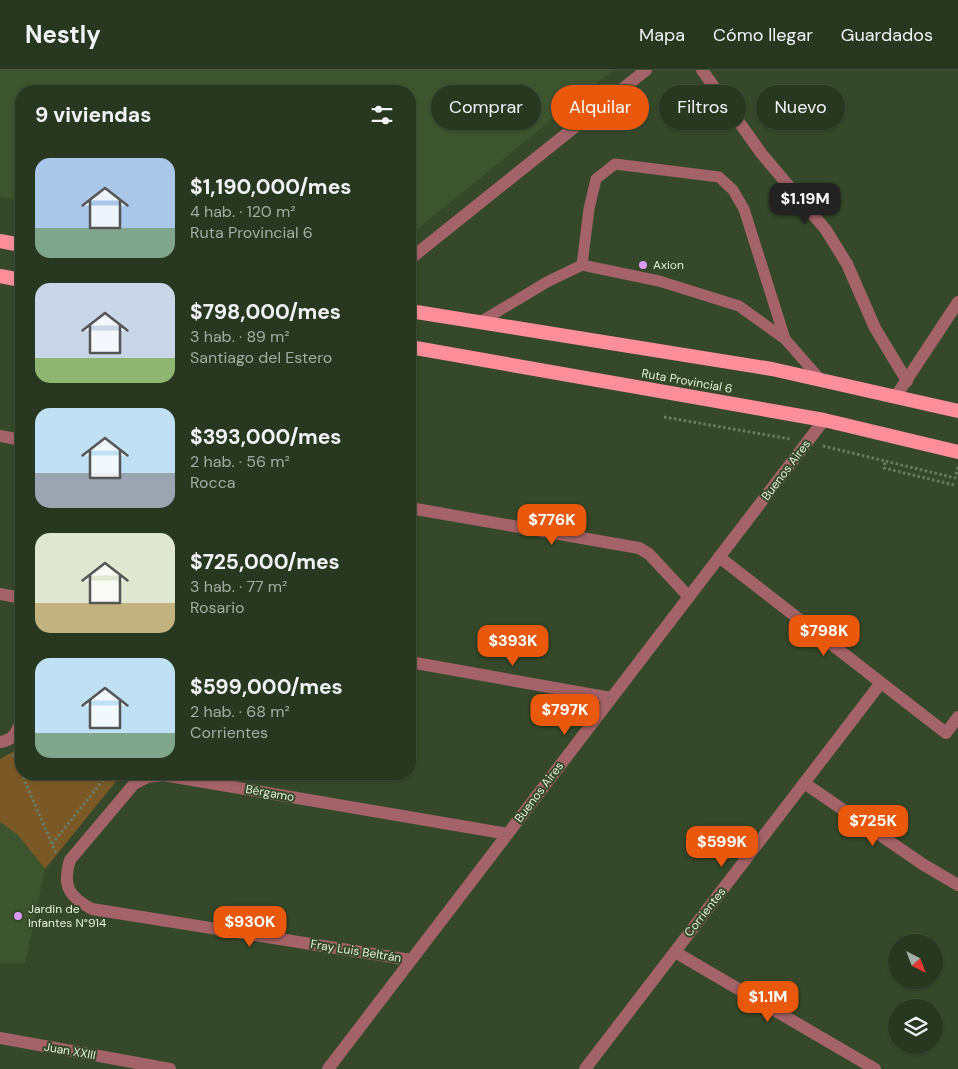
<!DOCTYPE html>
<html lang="es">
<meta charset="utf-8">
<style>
body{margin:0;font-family:"DM Sans",sans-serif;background:#34422d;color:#f1f3f6;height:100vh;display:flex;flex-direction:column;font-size:19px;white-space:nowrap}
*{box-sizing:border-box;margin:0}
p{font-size:16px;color:#a5aca5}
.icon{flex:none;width:28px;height:28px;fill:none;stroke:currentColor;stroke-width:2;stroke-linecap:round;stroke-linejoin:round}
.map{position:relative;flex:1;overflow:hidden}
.panel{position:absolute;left:15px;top:15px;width:401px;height:695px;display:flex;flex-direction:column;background:#283720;border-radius:20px;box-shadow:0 1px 4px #0004,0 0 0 1px #44513e}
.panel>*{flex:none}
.banner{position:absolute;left:431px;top:15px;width:451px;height:45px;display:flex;gap:10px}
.needle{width:32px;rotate:138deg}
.tools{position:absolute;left:888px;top:864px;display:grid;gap:10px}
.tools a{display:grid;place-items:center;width:55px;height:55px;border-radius:50%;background:#283720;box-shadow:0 1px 4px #0004,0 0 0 1px #44513e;font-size:25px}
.price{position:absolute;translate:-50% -42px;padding:0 11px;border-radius:10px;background:#ea580c;color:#fff;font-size:16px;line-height:32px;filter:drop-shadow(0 1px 2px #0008)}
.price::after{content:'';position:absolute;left:50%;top:30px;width:15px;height:11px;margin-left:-8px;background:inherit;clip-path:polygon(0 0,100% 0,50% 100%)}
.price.on{background:#222;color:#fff}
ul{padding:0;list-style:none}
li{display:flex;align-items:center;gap:15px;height:125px;padding:0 20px}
li span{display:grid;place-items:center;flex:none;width:140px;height:100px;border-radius:15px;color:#555}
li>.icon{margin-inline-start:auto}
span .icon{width:60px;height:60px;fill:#fffc;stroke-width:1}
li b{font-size:21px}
h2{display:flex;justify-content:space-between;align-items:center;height:60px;padding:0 20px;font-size:21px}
.pill{padding:0 18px;border-radius:22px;background:#283720;box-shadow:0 1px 4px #0004,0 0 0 1px #44513e;font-size:18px;line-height:45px}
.pill.on{background:#ea580c;color:#fff}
header{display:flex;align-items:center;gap:30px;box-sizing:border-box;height:70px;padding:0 25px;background:#283720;border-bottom:1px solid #44513e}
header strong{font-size:24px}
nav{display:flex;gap:28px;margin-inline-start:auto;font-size:18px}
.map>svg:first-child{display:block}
.built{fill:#3d552f}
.green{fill:#7b5926}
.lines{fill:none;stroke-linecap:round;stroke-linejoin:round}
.path{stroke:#697b60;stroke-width:3;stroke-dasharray:2.5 2.5;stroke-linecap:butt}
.service{stroke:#a36368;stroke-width:11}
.minor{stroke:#a36368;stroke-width:12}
.trunk{stroke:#fe8f9a;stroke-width:14}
.poi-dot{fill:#d99af7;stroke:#35492a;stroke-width:2}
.labels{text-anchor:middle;stroke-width:4;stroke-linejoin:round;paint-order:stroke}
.poi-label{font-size:12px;fill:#e3efdc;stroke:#35492a;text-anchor:start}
.street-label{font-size:12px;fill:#e3efdc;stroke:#35492a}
</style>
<header>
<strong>Nestly</strong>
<nav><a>Mapa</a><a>Cómo llegar</a><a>Guardados</a></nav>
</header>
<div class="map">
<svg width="958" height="999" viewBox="0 0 958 999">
<rect width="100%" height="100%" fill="#35492a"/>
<path class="built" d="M0,0H613L410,165V21H21V130L0,127Z
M0,752L18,765L45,799L25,893H0Z"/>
<path class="green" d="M21,668V704H122L45,799L18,765L0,752V689L18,679Z"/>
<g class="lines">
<path class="path" d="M664,347L790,369
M823,376L885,391
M954,415L884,398L885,391L955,408L958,397
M13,684L56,783
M22,704L120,707
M52,774L108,704"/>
<path class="service" d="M582,195L589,139L596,109L615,94L719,107L733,120L744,139L785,269
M480,252L547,212L582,195L659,211L739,236L785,269L820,309"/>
<path class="minor" d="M702,0L761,83L826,160L847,194L875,258L907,311
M410,189L646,0
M896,326L958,232
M0,366L21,370
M410,438L639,478L649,484L689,527
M719,487L946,663L958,647
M0,524L21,528
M410,592L611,628
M0,672C14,670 16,663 21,651
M804,713L924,795L958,815
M675,882L875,999
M411,890L92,839C69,827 62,816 70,790L134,714L148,707L163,705L508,764
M0,968L170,999
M328,999L824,350
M585,999L880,614"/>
<path class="trunk" d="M0,171L21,175
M0,206L21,210
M410,241L772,299L958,341
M410,277L824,350L958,382"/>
</g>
<g class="poi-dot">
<circle cx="643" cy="195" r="5"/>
<circle cx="18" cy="846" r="5"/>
</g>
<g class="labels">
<g class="poi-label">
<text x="653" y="199">Axion</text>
<text x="28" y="843">Jardin de<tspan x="28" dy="14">Infantes N°914</tspan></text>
</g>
<g class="street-label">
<text transform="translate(687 311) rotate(10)" y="4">Ruta Provincial 6</text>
<text transform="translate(786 400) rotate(-53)" y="4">Buenos Aires</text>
<text transform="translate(539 722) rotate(-53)" y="4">Buenos Aires</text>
<text transform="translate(270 723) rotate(10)" y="4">Bérgamo</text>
<text transform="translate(705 842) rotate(-52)" y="4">Corrientes</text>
<text transform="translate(356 881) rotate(9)" y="4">Fray Luis Beltrán</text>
<text transform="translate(70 981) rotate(10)" y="4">Juan XXIII</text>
</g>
</g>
</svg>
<div class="tools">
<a><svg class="needle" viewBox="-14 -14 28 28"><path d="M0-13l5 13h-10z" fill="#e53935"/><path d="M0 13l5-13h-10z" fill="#a5aca5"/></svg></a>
<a><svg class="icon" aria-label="layers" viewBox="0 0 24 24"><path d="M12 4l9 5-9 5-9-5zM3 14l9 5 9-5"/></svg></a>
</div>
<b class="price on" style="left:805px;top:155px">$1.19M</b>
<b class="price" style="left:552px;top:476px">$776K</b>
<b class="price" style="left:824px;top:587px">$798K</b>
<b class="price" style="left:513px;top:597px">$393K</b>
<b class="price" style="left:565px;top:666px">$797K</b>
<b class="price" style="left:873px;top:777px">$725K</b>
<b class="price" style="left:722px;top:798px">$599K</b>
<b class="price" style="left:250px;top:878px">$930K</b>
<b class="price" style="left:768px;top:953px">$1.1M</b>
<div class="banner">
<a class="pill">Comprar</a>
<a class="pill on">Alquilar</a>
<a class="pill">Filtros</a>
<a class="pill">Nuevo</a>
</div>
<section class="panel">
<h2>9 viviendas<svg class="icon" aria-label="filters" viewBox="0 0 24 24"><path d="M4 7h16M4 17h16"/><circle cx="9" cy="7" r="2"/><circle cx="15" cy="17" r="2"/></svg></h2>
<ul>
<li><span style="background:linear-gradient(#a9c7e8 70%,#7fa58c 0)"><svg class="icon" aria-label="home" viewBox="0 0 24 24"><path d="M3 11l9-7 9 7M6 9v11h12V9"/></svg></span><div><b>$1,190,000/mes</b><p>4 hab. · 120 m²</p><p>Ruta Provincial 6</p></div></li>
<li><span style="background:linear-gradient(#c9d6e8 75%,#8fb573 0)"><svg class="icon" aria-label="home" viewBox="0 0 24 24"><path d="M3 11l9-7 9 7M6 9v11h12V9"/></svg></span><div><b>$798,000/mes</b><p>3 hab. · 89 m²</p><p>Santiago del Estero</p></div></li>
<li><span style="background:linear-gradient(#bfe0f5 65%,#9aa5b1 0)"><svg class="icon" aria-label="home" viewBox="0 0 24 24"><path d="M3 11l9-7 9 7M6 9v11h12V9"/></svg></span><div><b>$393,000/mes</b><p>2 hab. · 56 m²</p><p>Rocca</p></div></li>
<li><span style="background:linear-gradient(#dfe7d0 70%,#c2b280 0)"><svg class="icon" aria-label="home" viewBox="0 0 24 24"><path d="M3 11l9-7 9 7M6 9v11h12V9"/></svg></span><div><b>$725,000/mes</b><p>3 hab. · 77 m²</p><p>Rosario</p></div></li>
<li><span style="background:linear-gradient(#bfe0f5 75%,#7fa58c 0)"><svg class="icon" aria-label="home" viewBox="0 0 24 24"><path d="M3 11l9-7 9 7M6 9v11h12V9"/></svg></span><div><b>$599,000/mes</b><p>2 hab. · 68 m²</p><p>Corrientes</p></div></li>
</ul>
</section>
</div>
